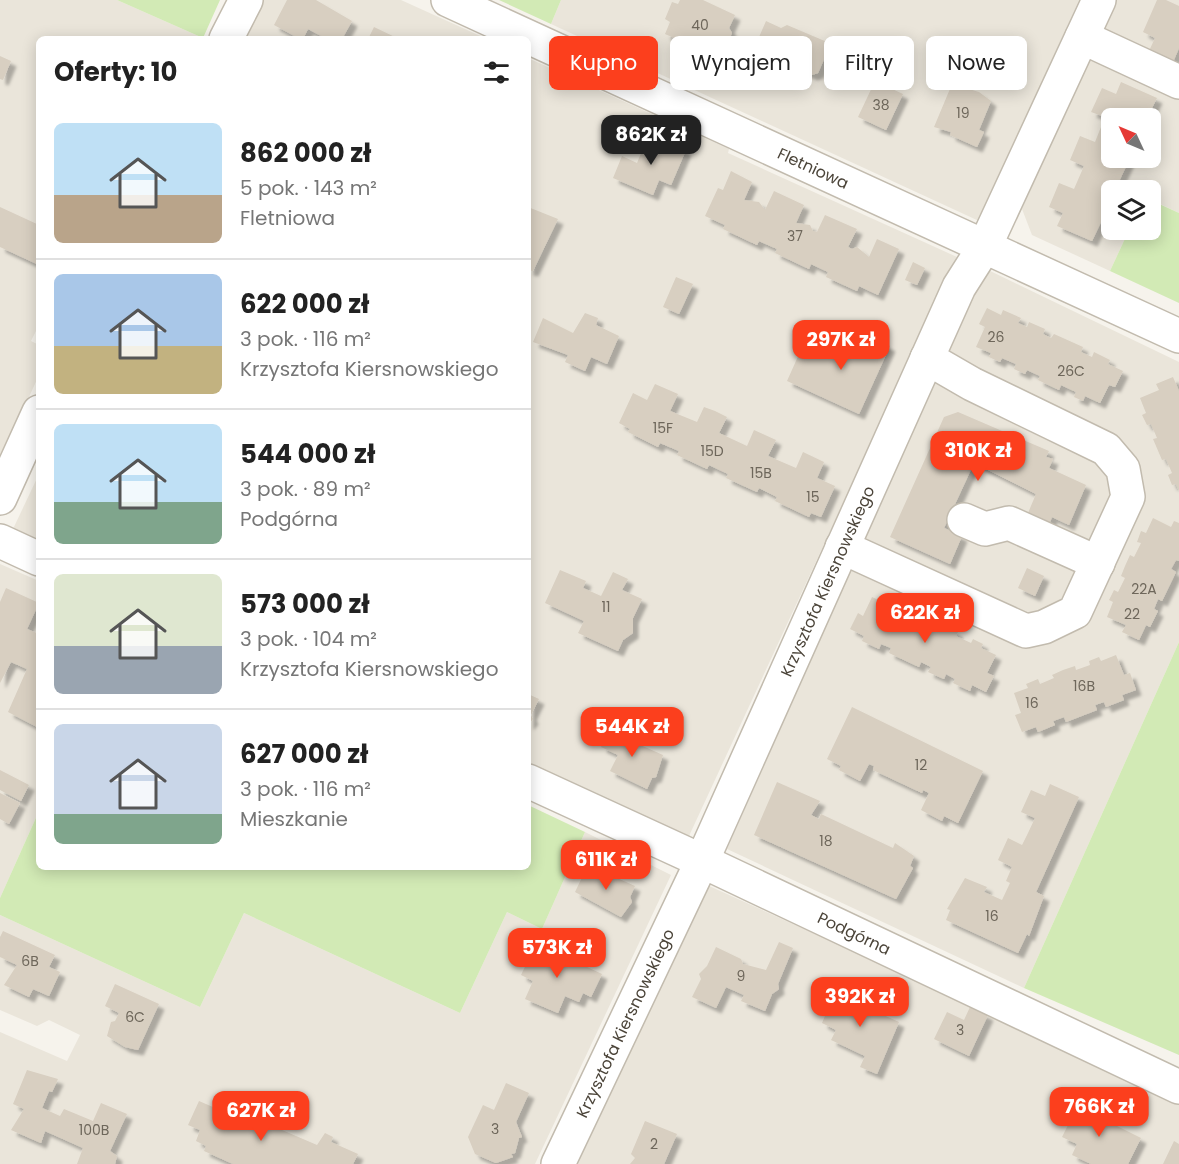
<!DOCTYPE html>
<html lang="pl">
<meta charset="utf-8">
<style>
body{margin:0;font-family:Poppins,sans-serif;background:#f6f6f6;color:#222;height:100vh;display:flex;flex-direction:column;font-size:22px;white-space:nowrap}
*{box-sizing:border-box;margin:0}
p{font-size:20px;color:#767676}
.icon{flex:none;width:33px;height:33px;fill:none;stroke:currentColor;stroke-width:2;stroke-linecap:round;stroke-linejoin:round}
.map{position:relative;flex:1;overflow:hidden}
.sheet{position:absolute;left:36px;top:36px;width:495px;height:834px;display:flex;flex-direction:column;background:#fff;border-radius:9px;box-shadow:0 3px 15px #0003}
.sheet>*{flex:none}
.guide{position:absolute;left:549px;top:36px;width:540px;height:54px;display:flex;gap:12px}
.needle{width:39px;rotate:314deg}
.buttons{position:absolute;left:1101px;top:108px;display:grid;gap:12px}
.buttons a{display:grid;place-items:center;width:60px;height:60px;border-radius:9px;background:#fff;box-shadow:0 3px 15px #0003;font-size:30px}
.price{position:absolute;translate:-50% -51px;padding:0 14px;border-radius:12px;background:#fc3f1d;color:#fff;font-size:20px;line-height:39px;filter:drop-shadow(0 2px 3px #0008)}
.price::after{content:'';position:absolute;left:50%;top:36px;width:18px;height:14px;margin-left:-9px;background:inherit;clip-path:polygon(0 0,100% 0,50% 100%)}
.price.active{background:#222;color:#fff}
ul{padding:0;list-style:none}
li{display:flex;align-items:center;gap:18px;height:150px;padding:0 18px}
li+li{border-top:2px solid #e0e0e0}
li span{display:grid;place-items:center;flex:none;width:168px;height:120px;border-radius:9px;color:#555}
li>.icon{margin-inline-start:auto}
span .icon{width:72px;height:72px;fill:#fffc;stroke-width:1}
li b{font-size:26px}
h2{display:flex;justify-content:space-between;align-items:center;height:72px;padding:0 18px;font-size:26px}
.pill{padding:0 21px;border-radius:9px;background:#fff;box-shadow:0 3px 15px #0003;font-size:21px;line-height:54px}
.pill.active{background:#fc3f1d;color:#fff}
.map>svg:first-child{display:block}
.residential{fill:#eae5da;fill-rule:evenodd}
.green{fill:#d2eab5}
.building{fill:#d8cfc1;filter:url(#shadow)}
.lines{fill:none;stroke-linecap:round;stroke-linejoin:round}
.minor-casing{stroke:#c2bbae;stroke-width:36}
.minor{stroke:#fff;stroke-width:33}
.labels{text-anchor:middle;stroke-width:6;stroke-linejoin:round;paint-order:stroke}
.number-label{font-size:14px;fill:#6e675b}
.street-label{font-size:16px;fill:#4b4439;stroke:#fff}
</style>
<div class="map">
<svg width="1179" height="1164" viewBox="0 0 1179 1164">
<defs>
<filter id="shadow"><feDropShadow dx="5.5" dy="5.5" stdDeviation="1.5" flood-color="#0004"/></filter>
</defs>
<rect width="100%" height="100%" fill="#f6f3ec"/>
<path class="residential" d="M0,0H117L203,38L39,39V325L31,341L39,345V375L0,461Z
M260,0H401L487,39H242Z
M561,0H1079L979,221L551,24Z
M1115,0H1179V213L1156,202L1151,212L1150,190H1112V230H1129L1110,271L1032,235L1022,209ZM1112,118H1150V158H1112Z
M528,58L729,149L728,153L957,257L689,836L528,763Z
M984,268L1179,362V642L1024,988L727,849Z
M39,474V540L13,529Z
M0,564L39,581V811L0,898Z
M585,832L671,875L535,1164H0V1032L67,1061L80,1035L49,1020L37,1026L0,1010V915L200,1007L244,913L460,1013L507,912L542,929Z
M707,885L1179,1099V1164H577Z"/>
<path class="green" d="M117,0H220L203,38Z
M499,0H561L551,24Z
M1155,202L1179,213V303L1110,271L1129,230L1141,233L1143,230H1150L1151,212Z
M1179,642V1055L1024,988Z
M528,805L585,832L542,929L507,912L460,1013L244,913L200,1007L0,915V898L39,811V867H160L165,870L167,867H528Z"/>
<path class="building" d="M287,0H316L352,21L342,39H327L308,29L303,39H300L274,25Z
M680,0H703L735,15L729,28L732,33L728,42H723L717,56L665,34L670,22L665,19L672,2L678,4Z
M1157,0H1166L1179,6V48L1173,62L1149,51L1155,38L1143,32Z
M766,21L781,28L787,25L827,42L829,48L818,73L812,75L773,58L771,51L756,44Z
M374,27L399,39H368Z
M0,56L11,61L3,80L0,79Z
M875,81L903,94L886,130L858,117Z
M1121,82L1157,98L1147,118H1112V158H1130L1115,190H1112V199L1092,241L1057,226L1063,213L1049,207L1059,183L1074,189L1084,166L1070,160L1080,136L1095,142L1105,117L1091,112L1102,88L1116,94Z
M952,84L979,92L991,101L979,130L984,132L977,147L950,135L951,132L934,127Z
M649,134L686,150L671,185L659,180L653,195L613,178L622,156L637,163Z
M731,171L752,182L744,200L759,202L765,210L774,191L804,205L796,223L810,225L813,231L817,232L825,215L857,229L848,247L852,249L857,247L869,257L877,239L899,249L878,295L859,286L857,291L826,277L828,272L811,264L809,269L775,253L777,249L759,241L757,245L723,229L725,225L705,216L718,188L723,190Z
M0,207L39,225V265L0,247Z
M528,207L558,219L533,271L528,270Z
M913,262L925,268L917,285L905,280Z
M676,277L693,284L679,314L663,307Z
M987,308L1001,315L1003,310L1021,318L1018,323L1027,327L1029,322L1045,329L1043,334L1051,338L1054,334L1083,347L1081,352L1092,357L1094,352L1110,360L1108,364L1123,371L1115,387L1109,385L1100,403L1085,396L1083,401L1074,397L1076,392L1061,385L1059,390L1038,380L1040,376L1027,370L1025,374L1014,369L1016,364L1002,358L1000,362L989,357L991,353L976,347L985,327L979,324Z
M585,313L598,318L596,325L619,336L607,364L591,357L585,371L565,362L568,355L533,342L543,318L573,333Z
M853,329L890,346L859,414L787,381L804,343L839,359Z
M1173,377L1179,391V491L1176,484L1172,485L1168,475L1172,473L1166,459L1162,460L1153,439L1157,438L1151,424L1147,425L1142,415L1146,413L1140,398L1159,390L1156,384Z
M655,384L678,394L670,411L697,422L704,407L715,411L727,417L719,433L747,446L754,430L776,440L768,456L796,468L803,452L824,462L817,478L835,486L821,517L811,513L809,517L775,501L777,497L759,488L757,492L726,478L728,474L709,465L707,469L677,455L679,451L660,443L658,447L628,432L630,429L619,423L633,393L647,400Z
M958,412L1049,451L1046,457L1053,459L1049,468L1086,485L1069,525L1052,517L1050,522L1028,513L1036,494L974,463L944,528L962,536L950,564L890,537L944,417Z
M1153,518L1171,527L1174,521L1179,523V561L1176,560L1171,569L1176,572L1162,601L1158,599L1154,609L1158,611L1150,627L1146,625L1139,640L1122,632L1126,625L1107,617L1113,602L1109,600L1114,590L1118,592L1125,578L1121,576L1125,566L1130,555L1134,557L1141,543L1137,542L1141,531L1146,533Z
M1027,568L1044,576L1035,596L1018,588Z
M560,570L586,581L583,588L601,596L613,572L628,579L622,590L642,599L633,618V633L623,640L618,651L578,633L584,621L545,603Z
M6,588L39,603L27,629L39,634V728L8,712L27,669L11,662L0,683V602Z
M872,597L887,604L889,600L900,605L898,609L924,616L934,621L932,625L947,632L949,628L958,632L956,636L971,643L973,639L983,644L981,648L996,655L987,673L994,676L986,692L972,685L970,691L953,683L955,679L946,674L944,679L928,672L931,667L921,662L919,667L889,653L891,648L881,644L879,649L862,641L864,636L850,629L858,613L863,616Z
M1116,655L1124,675L1130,673L1136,690L1122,695L1124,700L1106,707L1104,702L1095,705L1097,710L1066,722L1064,717L1053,721L1055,725L1038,732L1036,727L1022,732L1015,715L1021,713L1014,693L1028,688L1026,684L1038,679L1040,684L1054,678L1052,675L1063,670L1075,666L1076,670L1090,665L1089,661L1099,657L1101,661Z
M528,694L539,699L531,715L533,719L528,725Z
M852,707L983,771L958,823L944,816L942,821L921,810L929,793L923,790L922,793L873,770L874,766L869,764L860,781L839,770L841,766L827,759Z
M612,724L632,733L629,740L663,755L656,777L652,778L647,789L610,771L618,755L601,747Z
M0,770L29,785L21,801L0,790Z
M777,782L820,801L811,815L819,819L821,814L893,848L895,843L914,856L910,866L913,868L896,899L754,835Z
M1050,784L1079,797L1036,892L1044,896L1029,936L1027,934L1018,953L946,920L950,910L947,909L965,878L987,887L984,892L1002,900L1010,883L1006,881L1012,867L998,860L1008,838L1022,845L1028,833L1035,818L1021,812L1031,790L1045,796Z
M0,793L20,803L9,824L0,819Z
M588,865L635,886L630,897L632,902L621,917L575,892Z
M3,931L55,955L49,967L60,972L49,996L33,989L29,997L4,985L17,965L0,957V937Z
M779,942L793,948L778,984L779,989L772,994L765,1011L741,1001L744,995L726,987L716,1008L692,997L701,979L699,974L707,966L716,947L741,959L743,964L766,970Z
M536,944L558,954L556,958L568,964L570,959L602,974L591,997L583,993L579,1002L565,996L558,1013L525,999L533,981L521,975Z
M839,983L855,990L850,1000L899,1022L877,1074L860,1067L865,1056L831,1040L836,1030L822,1023Z
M115,984L159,1004L138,1050L125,1047L107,1036L111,1022L115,1021L119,1013L105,1006Z
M970,1007L988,1015L969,1056L934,1039L947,1012L964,1020Z
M27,1070L58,1079L52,1092L49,1091L42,1108L60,1116L64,1109L93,1121L101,1103L127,1114L110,1151L117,1156L115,1164H77L83,1148L45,1131L41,1143L11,1130L24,1109L13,1104Z
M506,1083L529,1093L516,1122L522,1137L519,1138L515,1153L511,1154L513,1157L496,1163L475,1154L468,1137L483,1105L494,1110Z
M1082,1097L1098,1104L1093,1114L1141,1138L1128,1164H1091L1072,1155L1077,1144L1062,1137Z
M199,1101L254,1125L261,1121L317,1145L325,1133L333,1137L331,1142L358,1154L353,1164H233L204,1151L206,1146L196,1141L200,1130L188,1125Z
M645,1121L677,1134L664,1164H630L635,1158L631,1154Z
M1174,1141L1179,1144V1164H1163Z"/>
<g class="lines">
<g class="minor-casing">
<g id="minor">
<path id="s1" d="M448,0L1179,336"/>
<path d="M1082,37L1179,82"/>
<path d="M226,39L246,0"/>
<path d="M0,498L39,412"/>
<path d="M964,520L985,529L1009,523L1098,563"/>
<path d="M0,541L39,559"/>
<path d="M842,547L1026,631L1044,627L1075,612L1128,497L1123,469L1106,449L972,384L927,358"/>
<path id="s2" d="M528,781L702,861L1179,1087"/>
<path id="s3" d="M558,1164L702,861L959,287L985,246L1099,0"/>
</g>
</g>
<use href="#minor" class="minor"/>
</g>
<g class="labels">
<g class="number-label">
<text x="700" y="30">40</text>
<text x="881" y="110">38</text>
<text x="963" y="118">19</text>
<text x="795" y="241">37</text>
<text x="996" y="342">26</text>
<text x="1071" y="376">26C</text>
<text x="663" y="433">15F</text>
<text x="712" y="456">15D</text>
<text x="761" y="478">15B</text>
<text x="813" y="502">15</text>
<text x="1144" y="594">22A</text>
<text x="606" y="612">11</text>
<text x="1132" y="619">22</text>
<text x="1084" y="691">16B</text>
<text x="1032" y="708">16</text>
<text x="921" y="770">12</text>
<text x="826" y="846">18</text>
<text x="992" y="921">16</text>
<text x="30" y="966">6B</text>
<text x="741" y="981">9</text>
<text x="135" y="1022">6C</text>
<text x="960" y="1035">3</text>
<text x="495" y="1134">3</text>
<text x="94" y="1135">100B</text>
<text x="654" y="1149">2</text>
</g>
<g class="street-label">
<text dy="6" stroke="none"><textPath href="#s1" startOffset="402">Fletniowa</textPath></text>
<text dy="6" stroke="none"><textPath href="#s3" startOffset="642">Krzysztofa Kiersnowskiego</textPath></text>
<text dy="6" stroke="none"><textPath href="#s2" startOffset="360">Podgórna</textPath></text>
<text dy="6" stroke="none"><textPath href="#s3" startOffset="156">Krzysztofa Kiersnowskiego</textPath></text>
</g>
</g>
</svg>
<div class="buttons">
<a><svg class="needle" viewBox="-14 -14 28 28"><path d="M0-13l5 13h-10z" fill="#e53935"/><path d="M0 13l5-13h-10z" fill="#767676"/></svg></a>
<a><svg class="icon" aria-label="layers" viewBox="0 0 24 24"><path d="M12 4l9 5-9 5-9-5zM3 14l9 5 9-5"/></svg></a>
</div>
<b class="price active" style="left:651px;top:166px">862K zł</b>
<b class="price" style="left:841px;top:371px">297K zł</b>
<b class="price" style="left:978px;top:482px">310K zł</b>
<b class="price" style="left:925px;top:644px">622K zł</b>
<b class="price" style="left:632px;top:758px">544K zł</b>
<b class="price" style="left:606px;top:891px">611K zł</b>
<b class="price" style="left:557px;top:979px">573K zł</b>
<b class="price" style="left:860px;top:1028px">392K zł</b>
<b class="price" style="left:1099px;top:1138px">766K zł</b>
<b class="price" style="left:261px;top:1142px">627K zł</b>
<div class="guide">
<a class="pill active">Kupno</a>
<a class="pill">Wynajem</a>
<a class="pill">Filtry</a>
<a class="pill">Nowe</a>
</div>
<section class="sheet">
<h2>Oferty: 10<svg class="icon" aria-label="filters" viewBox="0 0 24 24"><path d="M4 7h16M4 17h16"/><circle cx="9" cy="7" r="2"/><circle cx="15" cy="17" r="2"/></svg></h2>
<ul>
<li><span style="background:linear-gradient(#bfe0f5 60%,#b9a48a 0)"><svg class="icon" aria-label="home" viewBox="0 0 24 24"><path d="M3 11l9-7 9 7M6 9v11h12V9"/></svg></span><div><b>862 000 zł</b><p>5 pok. · 143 m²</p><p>Fletniowa</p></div></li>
<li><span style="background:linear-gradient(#a9c7e8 60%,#c2b280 0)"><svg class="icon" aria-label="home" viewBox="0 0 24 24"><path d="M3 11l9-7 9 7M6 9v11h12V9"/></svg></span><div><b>622 000 zł</b><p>3 pok. · 116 m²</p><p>Krzysztofa Kiersnowskiego</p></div></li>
<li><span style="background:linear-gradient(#bfe0f5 65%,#7fa58c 0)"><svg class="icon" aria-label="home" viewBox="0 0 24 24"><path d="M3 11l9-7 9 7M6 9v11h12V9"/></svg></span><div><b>544 000 zł</b><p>3 pok. · 89 m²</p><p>Podgórna</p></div></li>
<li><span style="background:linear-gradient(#dfe7d0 60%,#9aa5b1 0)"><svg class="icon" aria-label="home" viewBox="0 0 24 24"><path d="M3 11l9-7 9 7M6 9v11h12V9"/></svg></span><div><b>573 000 zł</b><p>3 pok. · 104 m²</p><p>Krzysztofa Kiersnowskiego</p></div></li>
<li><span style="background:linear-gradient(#c9d6e8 75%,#7fa58c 0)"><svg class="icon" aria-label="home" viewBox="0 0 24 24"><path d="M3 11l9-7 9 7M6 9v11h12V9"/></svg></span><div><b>627 000 zł</b><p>3 pok. · 116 m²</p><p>Mieszkanie</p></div></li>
</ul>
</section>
</div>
